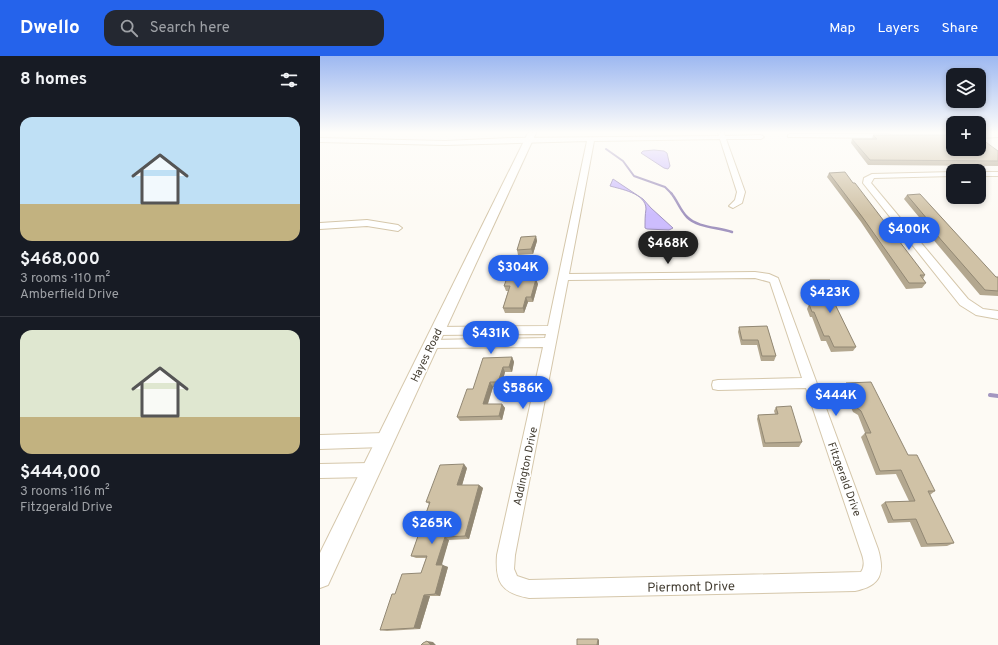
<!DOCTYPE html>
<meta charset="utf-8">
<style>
body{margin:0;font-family:Overpass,sans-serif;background:#242831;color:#f1f3f6;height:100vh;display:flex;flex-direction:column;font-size:15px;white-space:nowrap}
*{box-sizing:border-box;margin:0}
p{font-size:13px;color:#9ea1a6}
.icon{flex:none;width:22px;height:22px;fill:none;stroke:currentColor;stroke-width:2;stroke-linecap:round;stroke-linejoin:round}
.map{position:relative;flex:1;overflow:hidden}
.drawer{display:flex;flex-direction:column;background:#171b24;width:320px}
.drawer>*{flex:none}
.fabs{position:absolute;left:626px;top:12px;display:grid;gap:8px}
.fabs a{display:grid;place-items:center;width:40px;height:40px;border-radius:8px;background:#171b24;box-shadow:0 2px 6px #0003;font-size:20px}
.price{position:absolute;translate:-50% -34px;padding:0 9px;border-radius:14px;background:#2563eb;color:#fff;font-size:13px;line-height:26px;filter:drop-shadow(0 1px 2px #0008)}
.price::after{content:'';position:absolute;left:50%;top:24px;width:12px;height:9px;margin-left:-6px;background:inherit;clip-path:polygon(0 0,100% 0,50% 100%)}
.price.active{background:#222;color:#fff}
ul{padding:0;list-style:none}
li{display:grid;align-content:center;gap:8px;height:212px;padding:0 20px}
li+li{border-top:1px solid #363941}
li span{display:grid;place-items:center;height:124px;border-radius:12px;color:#555}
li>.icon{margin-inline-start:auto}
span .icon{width:72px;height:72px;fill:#fffc;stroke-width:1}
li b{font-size:17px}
h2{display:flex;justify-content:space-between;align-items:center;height:48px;padding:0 20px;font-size:17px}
header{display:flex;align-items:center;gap:24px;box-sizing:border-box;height:56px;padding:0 20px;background:#2563eb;color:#fff}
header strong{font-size:19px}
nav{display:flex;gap:22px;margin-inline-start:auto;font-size:14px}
.search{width:280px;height:36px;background:#242831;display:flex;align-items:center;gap:10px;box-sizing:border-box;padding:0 14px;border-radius:12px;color:#9ea1a6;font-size:15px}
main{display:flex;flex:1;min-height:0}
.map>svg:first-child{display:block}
.water{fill:#cdbdfe;stroke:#a396c0}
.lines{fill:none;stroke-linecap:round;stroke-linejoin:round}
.stream-far2{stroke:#a396c0;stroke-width:2}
.stream-far1{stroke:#a396c0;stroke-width:2.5}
.stream{stroke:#a396c0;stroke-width:4}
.minor-casing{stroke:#d5c7ab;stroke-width:2}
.tertiary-casing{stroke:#d5c7ab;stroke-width:2}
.minor{fill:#fff;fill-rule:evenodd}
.tertiary{fill:#fff;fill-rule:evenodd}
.wall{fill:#b3a78f}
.shaded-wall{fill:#928874}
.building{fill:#d0c2a6;stroke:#928874}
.labels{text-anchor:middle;stroke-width:3.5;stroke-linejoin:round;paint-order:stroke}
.street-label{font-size:11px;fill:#423c31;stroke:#fff}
.near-street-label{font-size:13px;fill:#423c31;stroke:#fff}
</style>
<header>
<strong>Dwello</strong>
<div class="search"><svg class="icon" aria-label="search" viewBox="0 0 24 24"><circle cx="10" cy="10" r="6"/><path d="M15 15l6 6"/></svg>Search here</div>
<nav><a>Map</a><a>Layers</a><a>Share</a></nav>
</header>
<main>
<section class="drawer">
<h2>8 homes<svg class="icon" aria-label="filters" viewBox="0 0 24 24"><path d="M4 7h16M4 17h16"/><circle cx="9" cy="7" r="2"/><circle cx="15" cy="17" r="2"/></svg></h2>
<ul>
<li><span style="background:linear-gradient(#bfe0f5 70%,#c2b280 0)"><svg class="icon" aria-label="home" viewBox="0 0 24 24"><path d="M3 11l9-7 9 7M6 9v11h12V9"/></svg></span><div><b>$468,000</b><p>3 rooms · 110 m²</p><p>Amberfield Drive</p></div></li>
<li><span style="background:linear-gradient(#dfe7d0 70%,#c2b280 0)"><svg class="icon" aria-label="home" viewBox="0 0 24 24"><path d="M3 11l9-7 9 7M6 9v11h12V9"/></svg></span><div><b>$444,000</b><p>3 rooms · 116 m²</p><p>Fitzgerald Drive</p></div></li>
</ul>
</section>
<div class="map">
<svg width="678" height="589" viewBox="0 0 678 589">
<rect width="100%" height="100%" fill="#fdfaf4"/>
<path class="water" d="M334,94L344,95L347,97L350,110L348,113L344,112L321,97L323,95Z
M293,123L323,143L331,152L353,172L349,174L327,173L325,172C325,165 325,159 326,153C326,137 300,133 290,130Z"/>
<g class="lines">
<path class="stream-far2" d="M286,93L303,105L314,120L345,131L352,138"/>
<path class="stream-far1" d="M351,137C357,144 360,154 367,161C378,172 398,171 412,176"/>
<path class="stream" d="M670,339L678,340"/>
<g class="minor-casing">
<path id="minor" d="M398,77H404L405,80L441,79L444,81L441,83H406L425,136L422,147L413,152L409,150L415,144L417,136L400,83L274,85L249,218L435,216L449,218L458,222L558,493C565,517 561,530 535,535L209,542C181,537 175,526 177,499L223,291L111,292L107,291L105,288L107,285L111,284L225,282L226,278L117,279L113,278L111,275L113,272L117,271L228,270L267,85L125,89L0,86V82L125,85L192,82L399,80ZM435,222L450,226L482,322L398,324L393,325L392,329L393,333L398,334L486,332L540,493C543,501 546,509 541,516L209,524L197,520L194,513L195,499L248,224Z
M678,77V81L659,82V78Z
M470,78H569L572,80L569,82L468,81V79Z
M633,116V120L554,122L551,127L648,243L663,253L678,255V263L656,259L640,249L543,127L544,122L552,118Z
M659,116H678V120H659Z
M47,164L78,169L82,172L78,175L47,170L0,173V167Z
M64,377L69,379L71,384L69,389L64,391L0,393V379Z
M50,407L55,409L58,414L55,419L50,421L0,422V408Z"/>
</g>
<g class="tertiary-casing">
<path id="tertiary" d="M208,77H216L8,529L0,532V497Z"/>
</g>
<use href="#minor" class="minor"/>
<use href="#tertiary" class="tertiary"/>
</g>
<path class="wall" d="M553,79L678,95V110L548,109L531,87L532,83H552Z
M509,117L533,127L605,219L603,223L606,227L602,232L586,233L541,166L507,121Z
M587,139L676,221H678V240L660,239L606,175L608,172L584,143Z
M216,180L217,185L213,198L198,199L197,194Z
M207,219L206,223L218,228L213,246H208L204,257H185L183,252L188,235H186L184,230Z
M490,224L518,240L516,245H513L536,291L533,295L511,296L506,285H501L492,261H490L487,253L489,248H493L489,239L491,236L488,229Z
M447,270L456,300L454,305H441L437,289H421L418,276L419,271Z
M192,301L194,306L192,316H185L181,331H173L168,348H182L185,352L182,364L140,365L137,361L153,333Z
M526,327L588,399L615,435L610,439L634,487L627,490L601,491L590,466L568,467L561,449L565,446L589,445L576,418L556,419L541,381L545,377L538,359L533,356L529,347H527L523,332Z
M456,351L482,386L479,391H443L437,363L438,359L455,358L454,355Z
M147,412L142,429H159L163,432L149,483L129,484L121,509L128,511L120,540H110L100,573L67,575L60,574L75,538L101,517L106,502H96L91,500L109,448L106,446Z"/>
<path class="shaded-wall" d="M216,180L217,185L213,198L211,193Z
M205,214L207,219L204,228L203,223Z
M216,223L218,228L213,246L211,241Z
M206,241L208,246L204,257L203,252Z
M192,301L194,306L192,316L189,311Z
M183,311L185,316L181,331L178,326Z
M170,326L173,331L166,353L163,348Z
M182,348L185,352L182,364L179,360Z
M144,408L147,412L141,433L137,429Z
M159,429L163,432L149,483L145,480Z
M125,481L129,484L121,512L116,509Z
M123,509L128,511L120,540L115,538Z
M104,539L110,540L100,573L94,572Z
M278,583L279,584V589H277Z
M107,585L113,586L116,589H111Z"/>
<path class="building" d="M553,79H633V93H659V81L678,95V105L550,104L532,83H557Z
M525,116L533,127H535L605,219H600L606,227H589L543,162L509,117Z
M600,138L676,221H678V235L665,234L609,170H613L587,139Z
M216,180L211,193L197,194L201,181Z
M190,214H205L203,223H216L211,241H206L203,252H183L190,230H184Z
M490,224H510L518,240H511L536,291H514L509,280H504L494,256H492L489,248H498L491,234H494Z
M447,270L456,300H442L438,284H422L419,271Z
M192,301L189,311H183L178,326H170L163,348H182L179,360L137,361L147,333H153L163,302Z
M551,326L588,399H597L615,435H608L634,487L607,488L596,463L573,464L565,446L595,445L581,414L560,415L545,377H551L541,355L536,351L532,342H531L526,327Z
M471,350L482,386L445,387L438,359L458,358L456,351Z
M144,408L137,429H159L145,480L125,481L116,509H123L115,538L104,539L94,572L60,574L72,538H75L82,518L101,517L107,500H91L110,446H106L120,409Z
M257,583H278L277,589H257Z
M107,585L111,589H101L103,587Z"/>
<linearGradient id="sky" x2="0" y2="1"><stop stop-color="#9db8f1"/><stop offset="0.48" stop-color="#fefdfa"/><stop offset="1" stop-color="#fefdfa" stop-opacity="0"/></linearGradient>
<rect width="678" height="159" fill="url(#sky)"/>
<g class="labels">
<g class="street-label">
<text transform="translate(106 299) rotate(-64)" y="4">Hayes Road</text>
<text transform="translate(205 410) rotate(-78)" y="4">Addington Drive</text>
<text transform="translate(525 423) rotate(70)" y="4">Fitzgerald Drive</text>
</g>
<g class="near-street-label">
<text transform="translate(371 530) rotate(-1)" y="5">Piermont Drive</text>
</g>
</g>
</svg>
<div class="fabs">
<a><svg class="icon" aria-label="layers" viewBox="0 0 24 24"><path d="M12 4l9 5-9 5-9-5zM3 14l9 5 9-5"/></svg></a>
<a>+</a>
<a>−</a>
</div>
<b class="price" style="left:589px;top:195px">$400K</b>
<b class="price active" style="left:348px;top:209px">$468K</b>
<b class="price" style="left:198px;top:233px">$304K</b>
<b class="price" style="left:510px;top:258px">$423K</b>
<b class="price" style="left:171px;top:299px">$431K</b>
<b class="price" style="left:203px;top:354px">$586K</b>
<b class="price" style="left:516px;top:361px">$444K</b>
<b class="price" style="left:112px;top:489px">$265K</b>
</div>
</main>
